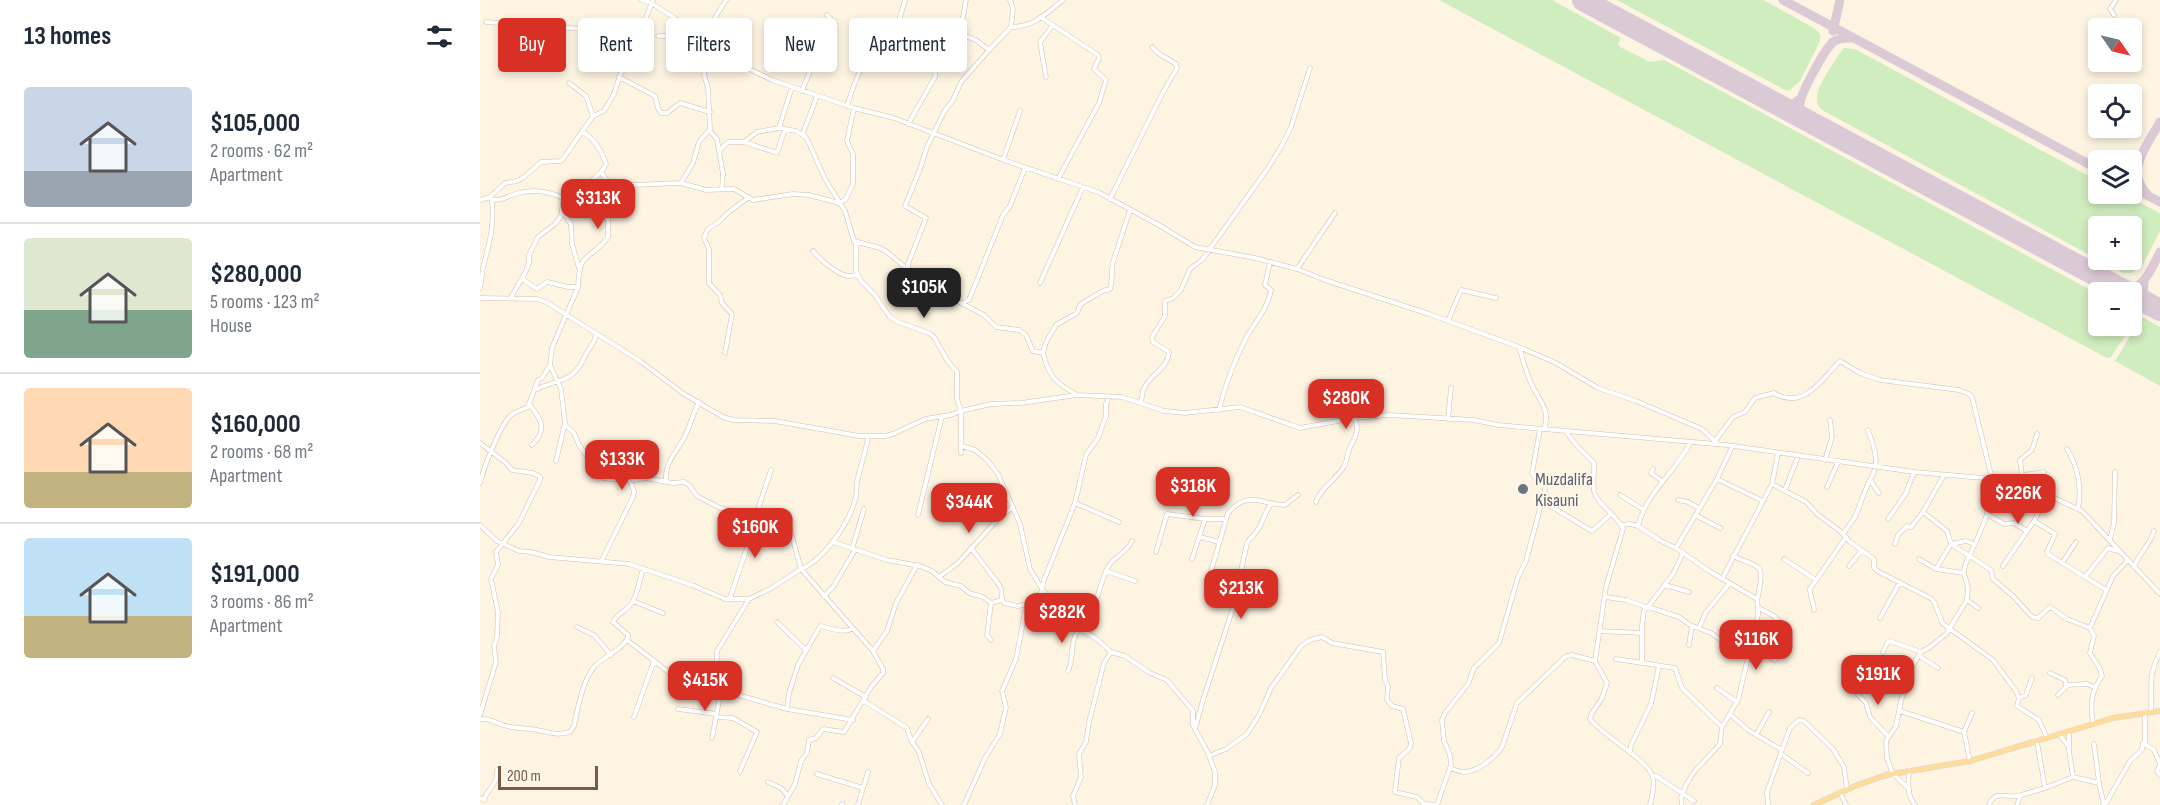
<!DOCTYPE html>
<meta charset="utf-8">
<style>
body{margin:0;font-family:"Sofia Sans Condensed",sans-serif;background:#f2f2f3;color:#1f2937;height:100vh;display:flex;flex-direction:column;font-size:22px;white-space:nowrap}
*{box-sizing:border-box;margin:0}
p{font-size:20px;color:#747a83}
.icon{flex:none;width:33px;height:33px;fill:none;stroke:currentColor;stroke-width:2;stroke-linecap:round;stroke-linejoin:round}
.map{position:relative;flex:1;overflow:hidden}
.panel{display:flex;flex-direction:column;background:#fff;width:480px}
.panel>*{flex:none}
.banner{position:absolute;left:18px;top:18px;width:570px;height:54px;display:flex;gap:12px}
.needle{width:39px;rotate:124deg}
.fabs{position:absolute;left:1608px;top:18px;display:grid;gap:12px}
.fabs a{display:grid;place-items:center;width:54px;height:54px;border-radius:6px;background:#fff;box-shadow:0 3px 9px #0003;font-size:30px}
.scale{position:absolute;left:18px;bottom:15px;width:100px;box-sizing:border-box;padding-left:6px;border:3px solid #795a46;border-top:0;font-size:16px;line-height:21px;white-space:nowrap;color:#795a46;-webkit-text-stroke:4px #fff8ea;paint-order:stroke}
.price{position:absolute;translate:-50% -51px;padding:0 14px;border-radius:12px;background:#d93025;color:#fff;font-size:20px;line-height:39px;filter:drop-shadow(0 2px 3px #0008)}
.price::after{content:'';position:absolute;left:50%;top:36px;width:18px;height:14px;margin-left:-9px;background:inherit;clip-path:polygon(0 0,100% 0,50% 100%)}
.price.selected{background:#222;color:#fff}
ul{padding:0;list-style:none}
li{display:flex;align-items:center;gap:18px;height:150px;padding:0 24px}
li+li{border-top:2px solid #e0e1e3}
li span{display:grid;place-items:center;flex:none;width:168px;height:120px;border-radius:6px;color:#555}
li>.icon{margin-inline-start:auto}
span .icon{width:72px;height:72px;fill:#fffc;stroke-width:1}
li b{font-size:26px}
h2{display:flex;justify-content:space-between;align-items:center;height:72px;padding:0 24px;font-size:26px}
.tag{padding:0 21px;border-radius:6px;background:#fff;box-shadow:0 3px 9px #0003;font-size:21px;line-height:54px}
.tag.selected{background:#d93025;color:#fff}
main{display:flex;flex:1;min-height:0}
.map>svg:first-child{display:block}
.green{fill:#d0edbf;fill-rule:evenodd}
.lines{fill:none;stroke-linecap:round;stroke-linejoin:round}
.taxiway{stroke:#dacad6;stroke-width:9}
.runway{stroke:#dacad6;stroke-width:22}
.minor-casing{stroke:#d3beaa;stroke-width:5}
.major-casing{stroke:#dfd7d3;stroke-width:6}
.minor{stroke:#fff;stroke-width:4}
.major{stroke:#ffdd98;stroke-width:4.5}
.worship-dot{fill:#6b7280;stroke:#fff8ea;stroke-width:2}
.labels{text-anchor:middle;stroke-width:4.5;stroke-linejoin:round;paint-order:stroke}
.worship-label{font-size:18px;fill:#5b616d;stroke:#fff8ea;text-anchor:start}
</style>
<main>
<section class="panel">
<h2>13 homes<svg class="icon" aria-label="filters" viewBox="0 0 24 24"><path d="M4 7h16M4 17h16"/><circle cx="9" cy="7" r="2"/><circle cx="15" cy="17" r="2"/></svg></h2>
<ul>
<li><span style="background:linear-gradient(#c9d6e8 70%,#9aa5b1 0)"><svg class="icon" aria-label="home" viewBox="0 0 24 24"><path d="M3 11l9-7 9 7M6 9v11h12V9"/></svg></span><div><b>$105,000</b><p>2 rooms · 62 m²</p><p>Apartment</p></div></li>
<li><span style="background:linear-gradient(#dfe7d0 60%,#7fa58c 0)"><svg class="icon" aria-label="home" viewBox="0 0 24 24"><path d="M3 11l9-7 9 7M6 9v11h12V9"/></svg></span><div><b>$280,000</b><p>5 rooms · 123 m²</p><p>House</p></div></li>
<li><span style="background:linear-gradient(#ffd9b3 70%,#c2b280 0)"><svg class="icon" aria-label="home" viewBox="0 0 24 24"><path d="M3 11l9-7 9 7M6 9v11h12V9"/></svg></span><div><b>$160,000</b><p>2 rooms · 68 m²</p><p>Apartment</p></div></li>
<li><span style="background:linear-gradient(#bfe0f5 65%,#c2b280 0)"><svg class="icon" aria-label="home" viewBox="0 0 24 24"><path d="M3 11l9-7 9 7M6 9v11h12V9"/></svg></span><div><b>$191,000</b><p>3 rooms · 86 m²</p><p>Apartment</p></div></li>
</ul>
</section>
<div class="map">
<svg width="1680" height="805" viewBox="0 0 1680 805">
<rect width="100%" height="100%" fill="#fef4e2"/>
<path class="green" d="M959,0H1072L1141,38L1138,44L1140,47L1170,62L1184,60L1618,294V326H1652V312L1657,317L1631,357L1627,358Z
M1137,0H1283L1334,28L1340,34V41L1320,81L1309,91L1305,90Z
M1364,48L1375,49L1618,181V194H1643L1678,212L1680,214V231L1662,266L1652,273H1643L1342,110C1327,97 1351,68 1359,54ZM1618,226H1652V260H1618Z
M1661,318H1664L1680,327V386L1635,361Z"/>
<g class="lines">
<path class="taxiway" d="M1303,0L1618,169
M1353,31L1360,0
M1298,105H1312L1321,98
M1332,123C1325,119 1319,113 1320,104C1320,94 1345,49 1353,42C1358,38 1365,38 1371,38
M1652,187L1680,202
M1669,196C1643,172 1667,146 1680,122
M1664,282L1663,294L1673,307
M1640,289C1664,293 1671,269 1680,252"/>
<path class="runway" d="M1103,0L1647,292
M1652,295L1680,310"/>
<g class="minor-casing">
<path id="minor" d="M162,0L171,3L212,29L259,64L292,80L374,108L414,118L529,162L618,192L677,224L715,247L775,258L817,269L845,280L949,314L1039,347L1076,363L1118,388L1156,401L1222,429L1238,444
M530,0L533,9L531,27
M1634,15L1630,9L1636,0
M562,18L618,55L619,58L614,69L626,80L619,103L578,179
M6,22L158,33
M178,36L223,37L246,0
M411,36L418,24L425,0
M509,50L531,27C556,26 565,14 583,0
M139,77L175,96L178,108L181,113H187L200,103L230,112
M566,77L560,42L572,26
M89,83L106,96L113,116
M322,91L334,61L355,23L347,15
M337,96L323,133L329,143L345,179L365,211L374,241L400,248L407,252L425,267L460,285L466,295L504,315L516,327L539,330L546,335L553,351L563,353C569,377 576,383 597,395
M367,106C373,86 388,45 406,35C426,42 432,56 456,60L455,77L428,124
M299,128L316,131L324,136
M229,130L237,139L243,174L242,188
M264,142L297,153L305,129
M240,150L248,142H264L277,132L299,128L312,87
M523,160L540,111
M201,183L213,163L219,142L230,129L228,88L224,75L227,41
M106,192L111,181L121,172
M10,197L12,200C22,201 26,197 35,194C53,188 72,192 87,200L103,192H111L127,186L201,183L226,190L254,189L273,200L313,194L329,195L359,203L365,200L373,184V154L367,141L374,108
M630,199L681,96L697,68L696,64L678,53L672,47
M0,200L10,197L25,183L37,181L44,177L61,162L81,161L85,156L113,116L124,111L134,94L140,75L150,58L173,0
M82,211L91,224L92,244L99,268
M376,241V271L381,281L394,294L410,317L418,322L449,333L454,337L467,360L477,372V399L481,411L511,404L541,403L597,395L642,397L684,411L705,413L760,407L820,428L874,418L909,415L994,420L1018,425L1247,445L1434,472L1539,481L1602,511L1680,594
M333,251C340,260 356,273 367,276C371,276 375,275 378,276
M429,269L428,264L446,218L425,206L440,169L447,147L464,112L473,100L481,82L509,50L496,40L480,34L486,0
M817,269L855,213
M42,279L57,289L67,282L88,287H98C99,249 111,261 128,237V208L131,186L121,172L126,164C122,151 114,139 102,131
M560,283L603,187
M0,288C2,279 2,269 5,260C11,237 14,224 12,200
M0,298L57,299L66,302L160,361L204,394L243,417L253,420L295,421L379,436H405L413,434L445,419L471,415L481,411V453
M30,299L45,273L49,263V255L58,237L75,224L81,216L84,198
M482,303L489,300L523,215L530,206L545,168
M968,321L981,290L1016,298
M1039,347C1043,359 1046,373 1052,385C1059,400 1071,410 1064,429
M245,353L252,314L242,303L240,295L229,283V249L224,238C229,223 233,228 241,220C248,211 259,205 269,197
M563,353L566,342L576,325L597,313L600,305L604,302L623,291L630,289C633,279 631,271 633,262L650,210
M55,390C78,378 93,384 105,356C109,347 115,344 116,334
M661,402C662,398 662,392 664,388C671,374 688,368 689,352L673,342L672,337L685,316V301L693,298L701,290L710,269L722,260L788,168L801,147L811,127L830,68
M50,405C61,419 68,430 52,445
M739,410C745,386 754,362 765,340C774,323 788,309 791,290L785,285L790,262
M968,419L971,388
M85,425L94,433L99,445L123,478L150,481L165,478L193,483L204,482L209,485L217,496L240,508L271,515L294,516L308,522L321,569C344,560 371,521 376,496C377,490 376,484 378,478C381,464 386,451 388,437
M1388,430C1394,447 1401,463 1390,480L1399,493
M1086,432L1098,447L1114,463C1115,473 1111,488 1116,496C1122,508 1139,518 1143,529L1126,587L1115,661L1127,683L1122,698L1112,713L1110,719C1124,737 1167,759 1173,777C1175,785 1172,797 1170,805
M1235,441L1253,417L1265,412L1275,398L1294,393C1324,411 1342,379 1360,361L1380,373L1400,380L1479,390L1489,394L1492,397L1514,487C1510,514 1496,541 1485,565L1484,573L1488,588L1487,600L1466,634L1450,647L1441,652L1432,667L1421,701L1416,726L1406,741L1407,758L1413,774L1429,789
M0,443L26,463L32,470L53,473L60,477V480L39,523L16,552L18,565L11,579L18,612L17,637L14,646L16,662L0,715
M1210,443C1195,473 1166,493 1158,526L1179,540L1196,548L1229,571L1277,599
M482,446L495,450L507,460L518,474L540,524L550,569L562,589L591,623L618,640L631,652L624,663L609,722L606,742L599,754L601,777L593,796L595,805
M1587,449C1598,466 1602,489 1598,509
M1345,460L1352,437L1350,420
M76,461L85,423L81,389L70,365L72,348L98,287
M1173,469L1171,473L1182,481
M1464,475L1443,512L1467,531L1471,544L1511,570L1513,579L1533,596L1552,617L1558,618L1570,607L1587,619L1610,628L1633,576L1648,560
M1542,476L1540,460L1552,450L1557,434
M1237,479L1283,501
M1539,481L1544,475L1564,472
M186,482C184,463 196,453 204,438C210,426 213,414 219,402
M0,483C4,467 19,428 30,416C35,411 42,410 48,407L58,380L62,378L70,365
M1292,484L1326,502L1337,514L1360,531L1370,542L1394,559V568L1399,572L1452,599L1455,604L1462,623L1513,660L1536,691L1539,698L1537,706L1559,720L1567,738
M1347,487L1358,462
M1305,490L1318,456
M1140,495L1164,510
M1198,500L1208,502L1219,508
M1062,501L1112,531L1130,515
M836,502C840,489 855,480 863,468C867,463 867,456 869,450C874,439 881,429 874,418
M595,503L639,522
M1507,514L1524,524L1534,523L1547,531
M276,515L291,470
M438,515L462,416
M1215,515L1240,528
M1408,519L1426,493L1434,472
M1554,521L1575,534L1567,552L1568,554L1626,590
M0,525L17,541L39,551L51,552L69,557L149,564L212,585L245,599H269L290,589L321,569L393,651
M1142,525L1150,524L1158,526
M1363,534L1375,517L1389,481
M720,537L739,542
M1630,539L1634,523L1635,472
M353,542L407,560L440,566L452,571L465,582L481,586L489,593L503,597L511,603L507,635L511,640
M1415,544L1418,535L1427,526L1431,527L1443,512
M491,548L517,582L521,588L522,600L511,603
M1196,548L1237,479L1252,447
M372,549L384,509
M676,552L687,514L725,519
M712,559L725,519H746
M1304,559L1336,580
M1439,559L1456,569L1484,573
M122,560L153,497L154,491L150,481
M1582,563L1596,542
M1369,566L1381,551
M1523,566L1554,521L1568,494
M1654,567C1659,553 1670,545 1674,531
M1456,569L1471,544L1486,541L1494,544
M626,571L655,581
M459,577L478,563L518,519L533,507
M1605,577L1628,548L1641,552
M1242,579L1292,484L1298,453
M759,580L733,573L731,571L748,513C769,489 782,505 805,505L818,495
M1185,585L1209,592
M344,596L353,587L375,550
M1125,597L1146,600L1166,607
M250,598L278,515
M522,600L524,603L538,606L548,604
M1487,600L1498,608
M153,601L183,613
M1168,607L1193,574L1203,553
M1279,608L1294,616L1302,624
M1334,610C1334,603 1330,597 1330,589L1366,537
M1400,618L1420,582
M297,622L326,650
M97,627L114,635L131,655
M1219,628L1226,612L1250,583
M1610,628L1614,636L1610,653L1620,669L1622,676C1611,691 1610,705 1613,723
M1120,631L1162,633
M1275,632L1277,646L1295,660
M147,640L195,677L307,709L373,720
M1209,645L1212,626
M631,652L645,656L670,673L687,680L713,711V725L728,753L735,772V785L727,805
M1403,652L1407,643L1410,641L1441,652
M1439,656L1458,668
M1136,659L1195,668L1202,688L1242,727
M1162,663V625L1164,610L1168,607L1199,617L1210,625L1231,633L1246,644L1255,647L1271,648
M588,671C593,661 591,649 594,639C598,626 608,618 613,607C619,595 622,578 628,567C635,555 646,554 652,541
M1570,673L1585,680L1586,685
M353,678L386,697
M1237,688L1257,702
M236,689L237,651L269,599
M1373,689L1386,703L1390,717L1408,736
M1578,695L1588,685L1607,684L1614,687
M1539,698L1546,695L1552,678
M384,701L427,728L431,740L439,752L449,784L462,805
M198,709L236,714
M307,709L309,693L318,665L339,628L341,626C350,629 366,634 373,628
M1420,711L1484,732L1490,761
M1671,711C1672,685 1668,676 1680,652
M1665,712V743
M1250,714L1268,730L1302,750L1287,792L1288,805
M154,717L174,661
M236,717L253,718L277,732L260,771
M0,719C9,718 15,722 23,725C34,729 46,728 57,730C69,732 77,736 90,732L94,726C97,710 104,675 116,665C127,655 140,651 148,638V635L133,622C138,612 148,611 153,601C158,592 160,579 163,568
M715,729L723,700L753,608L767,543C770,537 774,536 777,531C784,522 782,515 792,503
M1484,732L1492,713
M1589,732V751L1593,777L1619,783L1624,805
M1276,735L1289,712
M1580,735L1588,746
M232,738L241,690
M432,742L448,719
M1614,744L1619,783
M1302,750L1310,728L1319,720L1324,721L1353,749L1364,767L1367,790
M1150,753L1151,745L1171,704L1179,666
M1301,754L1328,773
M729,756L746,749L767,734L779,715L791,688L821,646L830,640L842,637L852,643L903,652L905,680L908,686L907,700L912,706L923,709L931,743L930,748L919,758L915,792L937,797L945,805
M1680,766L1677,771L1680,775
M970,768C975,770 980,772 985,772C998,771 1015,758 1022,747L1037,703L1086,656L1092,655L1115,661
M1429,772C1428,784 1427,795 1435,805
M337,774L383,788
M1173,776H1176L1214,801
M288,782L301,788L308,796
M1565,788L1593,777
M1360,792L1366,805
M0,798L4,800C7,789 19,783 17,770
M946,804L957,805L971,765L970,755L964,741L962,720L965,713L988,684L994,668L1019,643L1038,577L1046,561L1066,486L1063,480L1055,478L1052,473L1060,429
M303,805L315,784L321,761L327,753L329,740L336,738L343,729L364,732L391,687L403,673V669L393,651L407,631L416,603L437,565
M362,805V804
M378,805L388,772
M484,805L505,758L520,734L526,707L522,691L536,659L545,612L549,604L561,593L564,580L595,503L606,455L618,438L626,416V404L629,397
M1202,805L1201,798L1206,785L1214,772L1240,744L1242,727L1258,700L1278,615C1279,608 1276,602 1278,596C1285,562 1281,569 1253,556
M1509,805C1516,788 1527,800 1541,795
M1537,805L1541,795L1565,788L1557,742
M1625,805L1650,761L1662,750L1663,743L1674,750L1680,764"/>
</g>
<g class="major-casing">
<path id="major" d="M1334,805L1375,786L1406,775L1490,761L1633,718L1680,711"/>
</g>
<use href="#minor" class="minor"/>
<use href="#major" class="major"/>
</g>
<circle class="worship-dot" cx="1043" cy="489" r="6"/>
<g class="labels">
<g class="worship-label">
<text x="1055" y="485">Muzdalifa<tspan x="1055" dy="21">Kisauni</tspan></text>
</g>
</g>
</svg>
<div class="fabs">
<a><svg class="needle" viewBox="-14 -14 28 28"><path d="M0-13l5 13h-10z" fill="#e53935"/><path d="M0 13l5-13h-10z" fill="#747a83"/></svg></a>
<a><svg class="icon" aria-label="locate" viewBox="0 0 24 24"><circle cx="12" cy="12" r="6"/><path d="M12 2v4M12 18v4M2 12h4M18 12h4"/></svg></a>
<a><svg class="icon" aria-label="layers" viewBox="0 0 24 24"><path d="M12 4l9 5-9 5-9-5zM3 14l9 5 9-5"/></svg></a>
<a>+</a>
<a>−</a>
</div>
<div class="scale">200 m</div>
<b class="price" style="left:118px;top:230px">$313K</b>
<b class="price selected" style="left:444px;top:319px">$105K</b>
<b class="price" style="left:866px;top:430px">$280K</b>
<b class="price" style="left:142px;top:491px">$133K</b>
<b class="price" style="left:713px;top:518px">$318K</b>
<b class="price" style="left:1538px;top:525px">$226K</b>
<b class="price" style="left:489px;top:534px">$344K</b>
<b class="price" style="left:275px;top:559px">$160K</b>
<b class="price" style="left:761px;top:620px">$213K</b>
<b class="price" style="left:582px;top:644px">$282K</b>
<b class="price" style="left:1276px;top:671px">$116K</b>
<b class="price" style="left:1398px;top:706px">$191K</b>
<b class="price" style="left:225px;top:712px">$415K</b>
<div class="banner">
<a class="tag selected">Buy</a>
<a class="tag">Rent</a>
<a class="tag">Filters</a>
<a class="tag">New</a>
<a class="tag">Apartment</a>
</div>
</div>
</main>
